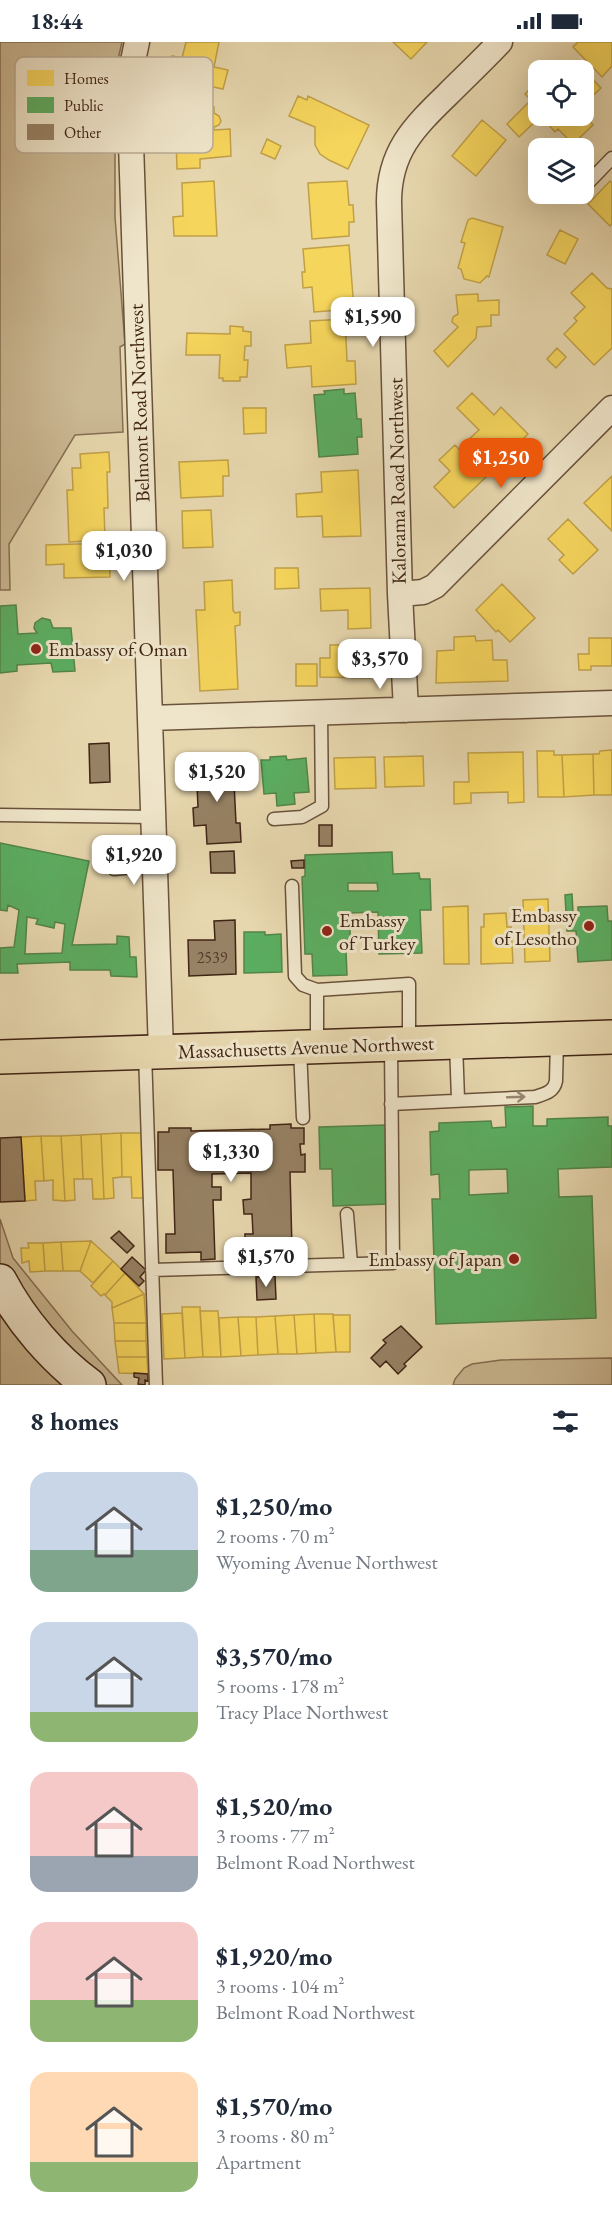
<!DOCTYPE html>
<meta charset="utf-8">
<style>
body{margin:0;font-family:"EB Garamond",serif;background:#f6f6f7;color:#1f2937;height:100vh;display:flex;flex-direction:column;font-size:22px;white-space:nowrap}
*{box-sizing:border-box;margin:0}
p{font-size:20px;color:#747a83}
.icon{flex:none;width:33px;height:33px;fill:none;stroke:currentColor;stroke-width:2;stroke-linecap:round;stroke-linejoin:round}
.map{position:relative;height:1343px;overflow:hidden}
.panel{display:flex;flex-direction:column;background:#fff;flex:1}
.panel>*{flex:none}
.tools{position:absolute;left:528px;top:18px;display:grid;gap:12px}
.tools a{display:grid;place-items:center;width:66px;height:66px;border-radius:12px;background:#fff;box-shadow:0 6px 24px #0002;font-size:30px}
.price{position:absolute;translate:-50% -51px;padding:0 14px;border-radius:12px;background:#fff;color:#222;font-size:20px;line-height:39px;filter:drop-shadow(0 2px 3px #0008)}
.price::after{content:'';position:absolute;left:50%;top:36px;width:18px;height:14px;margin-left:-9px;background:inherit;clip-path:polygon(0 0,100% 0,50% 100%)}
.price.active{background:#ea580c;color:#fff}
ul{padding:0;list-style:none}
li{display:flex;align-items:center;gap:18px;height:150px;padding:0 30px}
li span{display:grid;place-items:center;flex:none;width:168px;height:120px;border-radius:18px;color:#555}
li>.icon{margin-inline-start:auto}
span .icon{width:72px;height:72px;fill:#fffc;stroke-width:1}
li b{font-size:26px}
h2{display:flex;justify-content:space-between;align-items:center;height:72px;padding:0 30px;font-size:26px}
.status{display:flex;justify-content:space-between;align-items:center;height:42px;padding:0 30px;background:#fff;direction:ltr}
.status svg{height:16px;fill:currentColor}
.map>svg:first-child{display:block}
.green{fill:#cbb994;stroke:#866f54;stroke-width:1.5}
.homes{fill:#f6d55c;stroke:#c0a047;stroke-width:1.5}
.public{fill:#5aae61;stroke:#52854a;stroke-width:1.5;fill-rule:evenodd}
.building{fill:#978265;stroke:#412515;stroke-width:1.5}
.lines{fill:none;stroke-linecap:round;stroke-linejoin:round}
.lane-casing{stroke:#6a523b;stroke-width:15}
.street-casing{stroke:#6a523b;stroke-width:27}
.secondary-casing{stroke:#412515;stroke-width:36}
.primary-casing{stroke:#412515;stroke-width:36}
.lane{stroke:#efe5ca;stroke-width:12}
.street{stroke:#efe5ca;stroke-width:24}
.secondary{stroke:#efe5ca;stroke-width:33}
.primary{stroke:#e7d7ae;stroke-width:33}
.oneway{stroke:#988570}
.poi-dot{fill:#8f2418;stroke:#efe5ca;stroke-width:2}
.labels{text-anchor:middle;stroke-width:6;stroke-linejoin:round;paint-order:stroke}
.number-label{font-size:16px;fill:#563c29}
.street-label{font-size:20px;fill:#412515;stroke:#efe5ca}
.poi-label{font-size:20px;fill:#412515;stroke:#efe5ca;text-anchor:start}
.key{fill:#efe5ca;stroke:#bbab94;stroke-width:1.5}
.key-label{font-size:16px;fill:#412515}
</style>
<div class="status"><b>18:44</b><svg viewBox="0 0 49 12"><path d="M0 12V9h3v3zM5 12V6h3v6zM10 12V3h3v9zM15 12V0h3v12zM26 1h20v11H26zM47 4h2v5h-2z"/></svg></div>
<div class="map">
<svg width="612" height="1343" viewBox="0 0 612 1343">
<rect width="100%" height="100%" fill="#e7d7ae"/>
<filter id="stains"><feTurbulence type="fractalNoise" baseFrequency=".00333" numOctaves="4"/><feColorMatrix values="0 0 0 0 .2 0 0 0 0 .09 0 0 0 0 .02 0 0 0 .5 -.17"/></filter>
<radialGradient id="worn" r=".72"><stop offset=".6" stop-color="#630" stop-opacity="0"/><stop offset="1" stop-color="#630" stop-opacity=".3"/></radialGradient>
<path class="green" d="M0,0H122L114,35L111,63L115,103V175L125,302L120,305L123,390L75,393L9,502L10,548H0Z
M0,1177L13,1216L72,1289L122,1343H0Z
M612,1316V1343H453L455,1337L464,1326L472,1322L501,1318Z"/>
<path class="homes" d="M186,0H219L214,25L228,28L223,47L167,35L172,14L182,16Z
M393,0H427L411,17Z
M578,0H612V24L602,35L573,5Z
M578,22L601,46L584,62V28H570Z
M538,39V74L584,72L593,83L573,102L558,87L555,90L541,74L519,95L507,82L531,58L525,52Z
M298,54L307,58L308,54L369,83L348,127L329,118L320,112L315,103V85L289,74Z
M214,65V71L219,74L221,79L219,83L214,85V88L230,87L231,114L200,117V126L177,127L175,67Z
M482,78L506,98L476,134L452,114Z
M267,97L281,104L275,117L261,111Z
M214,139L217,194H174L173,175L183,174L182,141Z
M347,139L349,163H353L354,180H349V194L312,197L308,141Z
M610,139L612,141V182L610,184L588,162Z
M472,176L503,185L489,235L487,234L480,241L464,237L461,227L458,226L465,201L461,200L468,178Z
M560,188L578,197L565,222L547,213Z
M349,203L354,267L314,270L312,245L303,246L302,230H305L303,207Z
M592,231L607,246L612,247V306L594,323L564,292L577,279L574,276L585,265L571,251Z
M478,252V259L499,258V273H491V284L477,285L476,296L448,325L434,309L458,285L452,280L453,275L458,272L456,253Z
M345,277L347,319H355L356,342L312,345L311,324L287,326L285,303L311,301L310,279Z
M230,284L243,285V289L251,290V304H245L244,318H248L247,335H240V339H223V336H219L220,313H186L187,291L230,292Z
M557,306L566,315L556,326L547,317Z
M472,351L494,373L501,365L528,392L495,425L468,398L479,388L457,366Z
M243,366H266V391L244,392Z
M455,403L486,435L454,466L434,445L450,429L439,418Z
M109,410L110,430H107L108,466H104L105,498L69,500L67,448H73L72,426H81L80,412Z
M228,418L229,434H223V454L181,456L179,420Z
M358,428L361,494L323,495L322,474L297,475L296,452L322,450L321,430Z
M612,434V489L584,461Z
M211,468L213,505L183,506L182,469Z
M568,477L598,508L573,532L559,518L564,513L548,497Z
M109,501L110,535L64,536V522L46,523V503Z
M275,526H298L299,546L275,547Z
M232,538L233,568L235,571L240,570V583L235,584L238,647L200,649L196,568H205L204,540Z
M502,542L535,576L510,600L498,588L496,590L476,568Z
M370,546L371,586L348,587V568L321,569L320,547Z
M475,594L476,599L492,598L493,618H507L508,639L436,641L437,609L454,608V595Z
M589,596H612V624H591V628H579L578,612H589Z
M330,603H351V615L370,614V636L320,635V616H330Z
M296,622H317V644H296Z
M612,708V753H594L593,712H599L600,709Z
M537,709H554V713H562L564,755H538Z
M523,710L524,760L508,761V750L471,751V761L454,762V740H469L468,711Z
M593,712L594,753L564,755L562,713Z
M423,714L424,744L385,745L384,715Z
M375,715L376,746L335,747L334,716Z
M548,857L550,919L525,920L523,858Z
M468,864L469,922H444L443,865Z
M506,871L507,885H511L513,921L481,922V885H484V872Z
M121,1091L122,1135L113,1136L114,1156L104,1157L101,1092Z
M121,1091H143L144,1156H132L131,1135H122Z
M101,1092L104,1157H93L92,1137H83L81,1093Z
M81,1093L83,1137H74L75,1158L65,1159L61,1094Z
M41,1094L44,1139H35L36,1158L25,1159L21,1095Z
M41,1094H61L65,1159L53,1158V1138L44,1139Z
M91,1199L80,1229H63L61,1200Z
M91,1199L113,1219L93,1241L80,1229Z
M61,1200L63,1229H45L43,1201Z
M28,1201H43L45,1229L30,1230L29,1219L22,1221L21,1206H29Z
M113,1219L125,1231L105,1253L104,1252L101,1254L91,1244Z
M125,1231L144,1252L112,1266V1260L105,1253Z
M144,1252L146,1281H114L112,1266Z
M182,1265H200L203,1315L185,1316Z
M200,1269H218L221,1315H203Z
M182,1271L185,1316L164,1317L162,1272Z
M314,1272H333L336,1310L316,1311Z
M314,1272L316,1311L297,1312L294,1273Z
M294,1273L297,1312H278L275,1274Z
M333,1273H350V1310H336Z
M275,1274L278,1312L258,1313L256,1275Z
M238,1275H256L258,1313L241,1314Z
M238,1275L241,1314L221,1315L219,1276Z
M114,1281H146V1299H115Z
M115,1299H146L147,1315H117Z
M117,1315H147L148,1332L119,1331Z"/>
<path class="public" d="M344,347V352L355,351L357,377H361L362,395H357L358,412L319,415L314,353L325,352L324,349Z
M16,563L18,592L37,591L34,586L35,581L42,576L50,578L53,586H71L75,629L53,630L51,621L17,623V629L0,631V564Z
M286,714L287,718L306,716L309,750L294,751L295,762L277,764L276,751L264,752L261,718H270V715Z
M0,801L89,819L72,903L117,902V894L129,895L130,915H136L137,935L111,934L110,928H70V920L17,922L18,931H0V906L14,905L19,868L8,863L7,869L0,868ZM27,875L38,877L36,882L54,886L55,880L65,882L62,911L25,912Z
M392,810L393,832L419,831L420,837H430L431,868H420L422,911L379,912L378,870L349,871L351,908L346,909L347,933L313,934L312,912H305L302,835L305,834V813ZM348,841H377L378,849H348Z
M572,852L573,870H578V865L607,864L608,879H612V918L578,920L576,889H567L565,853Z
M244,890H265V893L281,892L282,930L244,931Z
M533,1064V1084H547V1077L608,1075V1084H612V1125L558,1127L559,1155L592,1154L596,1276L436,1282L432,1157H440L439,1132L431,1133L430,1090L439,1089V1081L491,1079L492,1086L506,1085L505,1065ZM507,1127L508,1151L469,1153V1128Z
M386,1083L388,1162L333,1164L332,1127H320L319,1085Z"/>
<path class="building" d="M109,701L110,740L90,741L89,702Z
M233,720L236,781H240L241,800L207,802L206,783L194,784L193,766L198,765L196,722Z
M319,783H332V804H319Z
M234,809L235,831H211L210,810Z
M304,818V826H292L291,819Z
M235,878L236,932L189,934L188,898H215L214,879Z
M291,1082V1086H304V1102H300L301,1113L305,1112V1130H290L292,1206L245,1207V1192H253L252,1172H244L243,1158L251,1157V1131L212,1132V1145H221V1158H213L215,1217L201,1218V1210L166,1211V1192H175L173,1128H158V1090H169V1086H191V1089L270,1087V1083Z
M21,1095L25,1159L0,1160V1096Z
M119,1189L134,1204L127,1211L111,1196Z
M132,1215L146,1228L140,1235L144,1239L139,1244L121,1227Z
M275,1234L276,1257L257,1258L256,1235Z
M401,1284L422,1305L404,1322L406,1324L398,1332L386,1319L380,1325L371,1316L386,1301L383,1298Z
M134,1331L148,1332V1339L145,1338V1343L138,1342L139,1336L134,1335Z"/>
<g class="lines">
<g class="lane-casing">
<path id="lane" d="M584,145L612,116
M575,153L577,152
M0,773L152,775
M274,777L302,775L322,764L321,671
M114,827L154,823
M292,844L295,934L303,943L317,948V1003
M317,948L409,942V1001
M456,1002L458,1057
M300,1006L303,1076
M145,1011L156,1343
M391,1062L535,1055C545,1052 554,1050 556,1039L557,998
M347,1172L351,1222
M152,1228L393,1221L391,1004"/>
</g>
<g class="street-casing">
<path id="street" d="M137,0L131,28L130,71L161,1010
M400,552L423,550L435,544L612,366
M406,668L400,552L389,160C389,110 413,86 447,53C465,35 483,18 500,0
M150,676L612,661"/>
</g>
<g class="secondary-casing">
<path id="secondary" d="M0,1239C21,1279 53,1316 89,1343"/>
</g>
<g class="primary-casing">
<path id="primary" d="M0,1015L612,995"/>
</g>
<use href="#lane" class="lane"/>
<use href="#street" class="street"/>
<use href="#secondary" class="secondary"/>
<use href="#primary" class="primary"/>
</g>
<defs><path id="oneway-shaft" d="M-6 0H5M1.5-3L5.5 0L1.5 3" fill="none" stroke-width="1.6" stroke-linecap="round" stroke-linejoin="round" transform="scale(1.5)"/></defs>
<use class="oneway" href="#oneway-shaft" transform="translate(516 1055) rotate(-2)"/>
<g class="poi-dot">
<circle cx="36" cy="607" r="6"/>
<circle cx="589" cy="884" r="6"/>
<circle cx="327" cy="889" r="6"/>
<circle cx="514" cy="1217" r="6"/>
</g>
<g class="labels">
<g class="number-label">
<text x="212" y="921">2539</text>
</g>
<g class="street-label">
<text transform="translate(139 361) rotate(-92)" y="7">Belmont Road Northwest</text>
<text transform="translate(397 439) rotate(-91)" y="7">Kalorama Road Northwest</text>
<text transform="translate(306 1005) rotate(-2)" y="7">Massachusetts Avenue Northwest</text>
</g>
<g class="poi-label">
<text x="48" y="614">Embassy of Oman</text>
<text x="577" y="880" text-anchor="end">Embassy<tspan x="577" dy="23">of Lesotho</tspan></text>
<text x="339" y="885">Embassy<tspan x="339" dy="23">of Turkey</tspan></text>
<text x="502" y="1224" text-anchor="end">Embassy of Japan</text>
</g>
</g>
<rect x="15" y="15" width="198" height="96" rx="9" class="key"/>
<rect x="27" y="28" width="27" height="16" fill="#f6d55c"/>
<rect x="27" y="55" width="27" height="16" fill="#5aae61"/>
<rect x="27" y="82" width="27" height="16" fill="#978265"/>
<g class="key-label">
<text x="64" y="42">Homes</text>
<text x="64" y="69">Public</text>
<text x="64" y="96">Other</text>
</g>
<rect width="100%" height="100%" filter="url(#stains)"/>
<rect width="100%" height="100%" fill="url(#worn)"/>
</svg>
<div class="tools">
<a><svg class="icon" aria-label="locate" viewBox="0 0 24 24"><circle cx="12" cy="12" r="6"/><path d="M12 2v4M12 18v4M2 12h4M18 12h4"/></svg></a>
<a><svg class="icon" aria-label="layers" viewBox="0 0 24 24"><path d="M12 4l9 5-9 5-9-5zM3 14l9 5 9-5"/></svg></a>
</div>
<b class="price" style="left:373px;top:306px">$1,590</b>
<b class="price active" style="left:501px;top:447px">$1,250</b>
<b class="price" style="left:124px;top:540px">$1,030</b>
<b class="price" style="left:380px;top:648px">$3,570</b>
<b class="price" style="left:217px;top:761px">$1,520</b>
<b class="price" style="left:134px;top:844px">$1,920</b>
<b class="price" style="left:231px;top:1141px">$1,330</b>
<b class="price" style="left:266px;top:1246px">$1,570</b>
</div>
<section class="panel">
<h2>8 homes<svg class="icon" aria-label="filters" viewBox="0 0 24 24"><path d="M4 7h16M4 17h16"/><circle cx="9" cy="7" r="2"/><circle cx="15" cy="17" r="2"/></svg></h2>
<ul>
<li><span style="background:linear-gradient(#c9d6e8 65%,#7fa58c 0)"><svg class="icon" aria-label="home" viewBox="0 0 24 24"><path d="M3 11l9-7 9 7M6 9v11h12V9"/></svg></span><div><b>$1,250/mo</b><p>2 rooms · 70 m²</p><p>Wyoming Avenue Northwest</p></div></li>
<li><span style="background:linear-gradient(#c9d6e8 75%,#8fb573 0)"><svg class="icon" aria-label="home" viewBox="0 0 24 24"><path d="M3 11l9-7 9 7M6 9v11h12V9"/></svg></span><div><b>$3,570/mo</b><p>5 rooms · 178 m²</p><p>Tracy Place Northwest</p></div></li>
<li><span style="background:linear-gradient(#f6c9c9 70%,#9aa5b1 0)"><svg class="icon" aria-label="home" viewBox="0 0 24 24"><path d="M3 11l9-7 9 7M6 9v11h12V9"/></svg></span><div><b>$1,520/mo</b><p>3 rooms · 77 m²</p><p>Belmont Road Northwest</p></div></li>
<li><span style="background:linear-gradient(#f6c9c9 65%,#8fb573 0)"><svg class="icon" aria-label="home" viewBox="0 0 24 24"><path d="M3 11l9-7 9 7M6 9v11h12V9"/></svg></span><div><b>$1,920/mo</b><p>3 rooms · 104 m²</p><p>Belmont Road Northwest</p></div></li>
<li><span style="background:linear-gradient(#ffd9b3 75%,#8fb573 0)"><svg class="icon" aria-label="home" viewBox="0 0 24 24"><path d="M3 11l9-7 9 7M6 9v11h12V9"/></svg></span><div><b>$1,570/mo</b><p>3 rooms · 80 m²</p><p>Apartment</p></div></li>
</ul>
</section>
